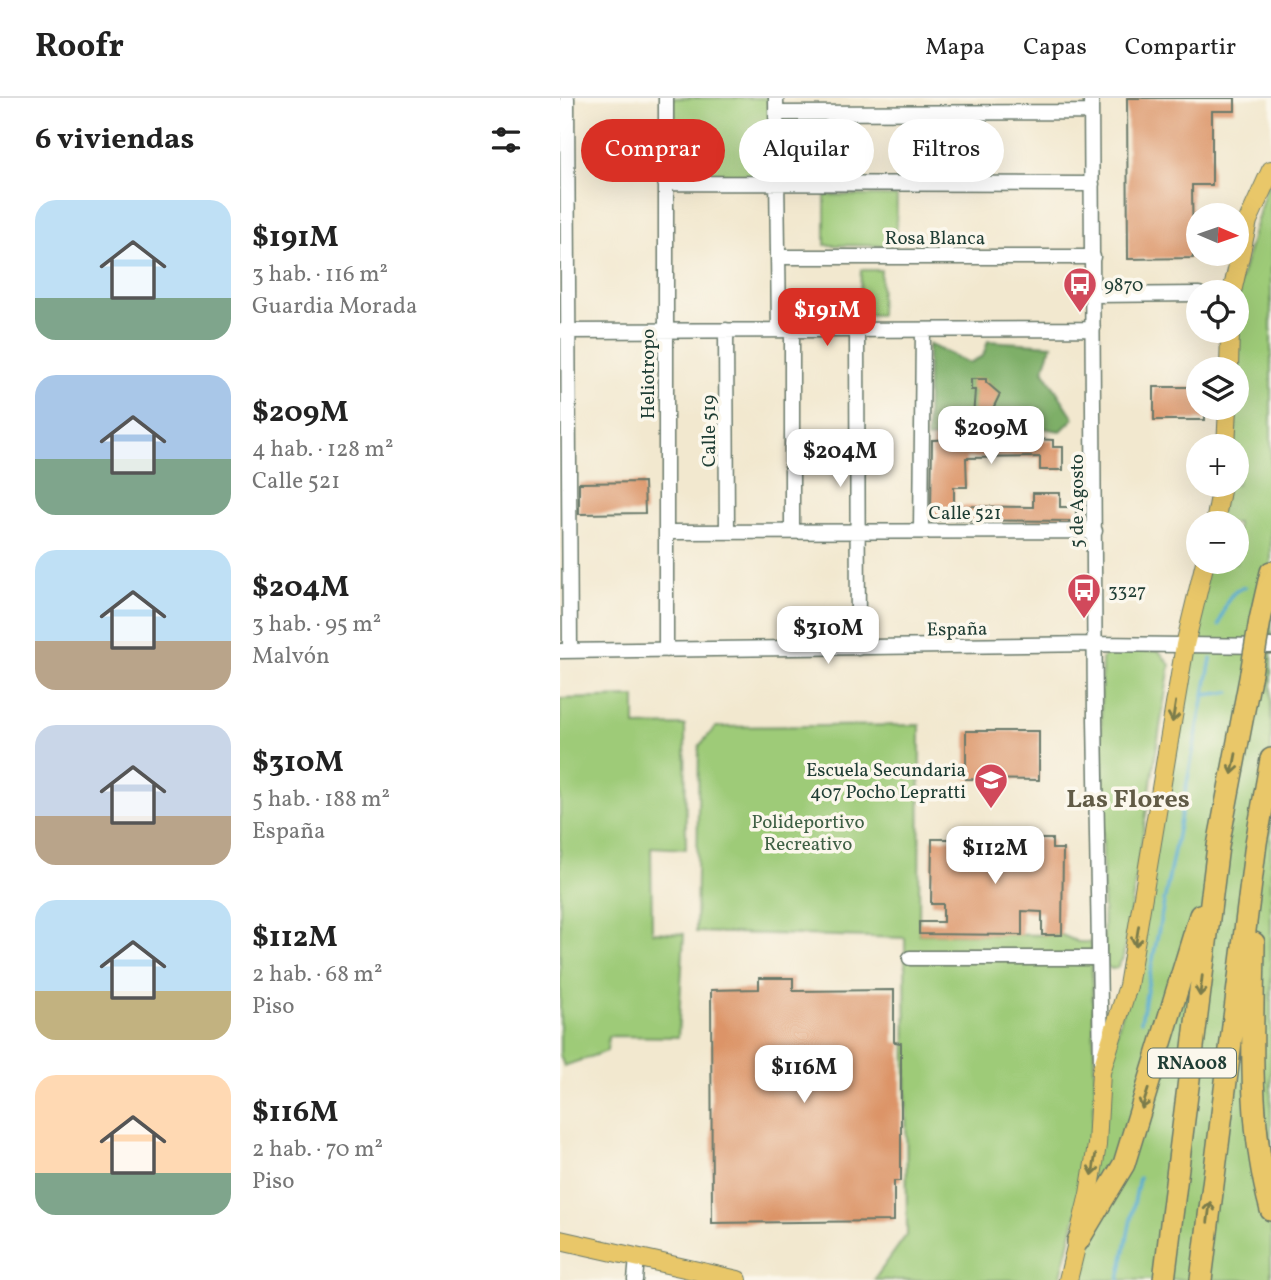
<!DOCTYPE html>
<html lang="es">
<meta charset="utf-8">
<style>
body{margin:0;font-family:Vollkorn,serif;background:#f2f2f2;color:#222;height:100vh;display:flex;flex-direction:column;font-size:26px;white-space:nowrap}
*{box-sizing:border-box;margin:0}
p{font-size:23px;color:#767676}
.icon{flex:none;width:38px;height:38px;fill:none;stroke:currentColor;stroke-width:2;stroke-linecap:round;stroke-linejoin:round}
.map{position:relative;flex:1;overflow:hidden}
.details{display:flex;flex-direction:column;background:#fff;width:560px}
.details>*{flex:none}
.banner{position:absolute;left:21px;top:21px;width:584px;height:63px;display:flex;gap:14px}
.needle{width:46px;rotate:92deg}
.tools{position:absolute;left:626px;top:105px;display:grid;gap:14px}
.tools a{display:grid;place-items:center;width:63px;height:63px;border-radius:50%;background:#fff;box-shadow:0 7px 28px #0002;font-size:35px}
.price{position:absolute;translate:-50% -60px;padding:0 16px;border-radius:14px;background:#fff;color:#222;font-size:23px;line-height:46px;filter:drop-shadow(0 2px 4px #0008)}
.price::after{content:'';position:absolute;left:50%;top:42px;width:21px;height:16px;margin-left:-10px;background:inherit;clip-path:polygon(0 0,100% 0,50% 100%)}
.price.current{background:#d93025;color:#fff}
ul{padding:0;list-style:none}
li{display:flex;align-items:center;gap:21px;height:175px;padding:0 35px}
li span{display:grid;place-items:center;flex:none;width:196px;height:140px;border-radius:21px;color:#555}
li>.icon{margin-inline-start:auto}
span .icon{width:84px;height:84px;fill:#fffc;stroke-width:1}
li b{font-size:30px}
h2{display:flex;justify-content:space-between;align-items:center;height:84px;padding:0 35px;font-size:30px}
.pill{padding:0 24px;border-radius:32px;background:#fff;box-shadow:0 7px 28px #0002;font-size:24px;line-height:63px}
.pill.current{background:#d93025;color:#fff}
header{display:flex;align-items:center;gap:42px;box-sizing:border-box;height:98px;padding:0 35px;background:#fff;border-bottom:2px solid #e0e0e0}
header strong{font-size:33px}
nav{display:flex;gap:38px;margin-inline-start:auto;font-size:24px}
main{display:flex;flex:1;min-height:0}
.map>svg:first-child{display:block}
.green{fill:#9ecb78;stroke:#5e8456;stroke-width:2}
.forest{fill:#7eaf68;stroke:#4e764e;stroke-width:2}
.lines{fill:none;stroke-linecap:round;stroke-linejoin:round}
.stream{stroke:#53aad0;stroke-width:3.5}
.building{fill:#dc9468}
.minor-casing{stroke:#69796a;stroke-width:17}
.major-casing{stroke:#69796a;stroke-width:20}
.highway-casing{stroke:#69796a;stroke-width:24}
.minor{stroke:#fff;stroke-width:14}
.major{stroke:#e9c769;stroke-width:18}
.highway{stroke:#e9c769;stroke-width:21}
.highway-bridge-casing{stroke:#69796a;stroke-width:24;stroke-linecap:butt}
.highway-bridge{stroke:#e9c769;stroke-width:21}
.oneway{stroke:#7a7b4c}
.labels{text-anchor:middle;stroke-width:7;stroke-linejoin:round;paint-order:stroke}
.shield{fill:#fbf7ec;stroke:#61756b;stroke-width:2}
.shield-label{font-size:18px;font-weight:bold;fill:#1f3d34}
.street-label{font-size:19px;fill:#1f3d34;stroke:#fbf7ec}
.poi-label{font-size:19px;fill:#1f3d34;stroke:#fbf7ec;text-anchor:start}
.park-label{font-size:19px;fill:#3f6045;stroke:#fbf7ec}
.district-label{font-size:26px;font-weight:bold;fill:#615b46;stroke:#fbf7ec}
</style>
<header>
<strong>Roofr</strong>
<nav><a>Mapa</a><a>Capas</a><a>Compartir</a></nav>
</header>
<main>
<section class="details">
<h2>6 viviendas<svg class="icon" aria-label="filters" viewBox="0 0 24 24"><path d="M4 7h16M4 17h16"/><circle cx="9" cy="7" r="2"/><circle cx="15" cy="17" r="2"/></svg></h2>
<ul>
<li><span style="background:linear-gradient(#bfe0f5 70%,#7fa58c 0)"><svg class="icon" aria-label="home" viewBox="0 0 24 24"><path d="M3 11l9-7 9 7M6 9v11h12V9"/></svg></span><div><b>$191M</b><p>3 hab. · 116 m²</p><p>Guardia Morada</p></div></li>
<li><span style="background:linear-gradient(#a9c7e8 60%,#7fa58c 0)"><svg class="icon" aria-label="home" viewBox="0 0 24 24"><path d="M3 11l9-7 9 7M6 9v11h12V9"/></svg></span><div><b>$209M</b><p>4 hab. · 128 m²</p><p>Calle 521</p></div></li>
<li><span style="background:linear-gradient(#bfe0f5 65%,#b9a48a 0)"><svg class="icon" aria-label="home" viewBox="0 0 24 24"><path d="M3 11l9-7 9 7M6 9v11h12V9"/></svg></span><div><b>$204M</b><p>3 hab. · 95 m²</p><p>Malvón</p></div></li>
<li><span style="background:linear-gradient(#c9d6e8 65%,#b9a48a 0)"><svg class="icon" aria-label="home" viewBox="0 0 24 24"><path d="M3 11l9-7 9 7M6 9v11h12V9"/></svg></span><div><b>$310M</b><p>5 hab. · 188 m²</p><p>España</p></div></li>
<li><span style="background:linear-gradient(#bfe0f5 65%,#c2b280 0)"><svg class="icon" aria-label="home" viewBox="0 0 24 24"><path d="M3 11l9-7 9 7M6 9v11h12V9"/></svg></span><div><b>$112M</b><p>2 hab. · 68 m²</p><p>Piso</p></div></li>
<li><span style="background:linear-gradient(#ffd9b3 70%,#7fa58c 0)"><svg class="icon" aria-label="home" viewBox="0 0 24 24"><path d="M3 11l9-7 9 7M6 9v11h12V9"/></svg></span><div><b>$116M</b><p>2 hab. · 70 m²</p><p>Piso</p></div></li>
</ul>
</section>
<div class="map">
<svg width="711" height="1182" viewBox="0 0 711 1182">
<rect width="100%" height="100%" fill="#fbf7ec"/>
<filter id="ink" filterUnits="userSpaceOnUse"><feTurbulence type="fractalNoise" baseFrequency=".0143" numOctaves="2"/><feDisplacementMap in="SourceGraphic" scale="14" xChannelSelector="R" yChannelSelector="G"/><feConvolveMatrix kernelMatrix="1 2 1 2 8 2 1 2 1" color-interpolation-filters="sRGB"/></filter>
<filter id="wash" filterUnits="userSpaceOnUse"><feTurbulence type="fractalNoise" baseFrequency=".00686" numOctaves="4" result="noise"/><feDisplacementMap in="SourceGraphic" scale="28" xChannelSelector="R" yChannelSelector="G"/><feGaussianBlur stdDeviation="1.57" result="paint"/><feColorMatrix in="noise" values="0 0 0 0 0 0 0 0 0 0 0 0 0 0 0 0 0 1.4 0 .05"/><feComposite in="paint" operator="in"/></filter>
<g filter="url(#wash)">
<rect width="100%" height="100%" fill="#f2e8cf"/>
<path class="green" d="M111,0H212L211,80H112Z
M711,72V1182H508L540,1008L568,887L645,464H677V425H655L662,387H677V348H666L668,310H677V194Z
M265,97L337,98L336,148L265,147Z
M301,172H321L320,217L299,216Z
M548,553H599L610,567L563,860L557,870L551,871L544,866L541,602L542,561Z
M75,599V628L125,627L126,751L91,749L92,834L124,836L118,939L48,938L47,953L4,968L0,957V601Z
M360,627L359,836L502,837L518,844H531L535,990L529,1065L500,1182H314L347,1136L345,840L136,834L139,648L156,629Z"/>
<path class="forest" d="M428,243L492,247L483,272L514,320L501,333C483,331 469,326 452,323C435,320 425,327 410,316L398,318V337L367,341L368,246L409,265L423,258Z"/>
<g class="lines">
<path class="stream" d="M659,527C665,511 666,494 685,489
M645,597L670,594
M581,923L651,561
M559,1182L579,1080"/>
</g>
<g id="blocks">
<path class="building" d="M567,0H675V13H652V87H632L633,160L568,161Z
M411,281H426V284L440,296L425,327H455V340L493,342V349H503V372H480V359L406,360L407,389H394V408L473,409V395H500V409H516V423L378,422L371,416L372,342L401,341V319H413L415,292H411Z
M594,289H639V310H645V322H594Z
M84,384L85,415L19,416V385Z
M406,633H479V682L406,681Z
M372,741H492V751H503L502,837H482V814L462,813V837L359,836V824H383V806H371Z
M199,880H233V893L334,892V944L341,945V1083H334V1123L152,1125L151,892L199,891Z"/>
</g>
</g>
<g filter="url(#ink)">
<use href="#blocks" fill-opacity="0" stroke="#69796a" stroke-width="2"/>
<g class="lines">
<g class="minor-casing">
<path id="minor" d="M7,0L10,553
M106,0V552
M216,0L219,232
M531,0L535,621L541,965
M217,15L531,14
M105,85L532,86
M218,159H533
M533,197L639,196
M166,232L167,433
M297,232L298,550
M1,233L533,231
M232,433V232
M361,433L363,232
M106,434L535,433
M0,553L535,546L711,548
M350,860H539
M75,1182L77,1160"/>
</g>
<g class="major-casing">
<path id="major" d="M672,194L688,123L711,72
M669,271L670,233
M666,348L668,310
M655,425L662,387
M0,1142L178,1182
M508,1182L529,1096L537,1047L541,974L568,888L625,547L645,464"/>
</g>
<g class="highway-casing">
<path id="highway" d="M700,522L711,474
M694,845C693,934 687,1026 711,1112
M518,1143L564,1066L640,817
M604,1182L658,748L691,575
M641,1182L696,745L711,661"/>
</g>
<use href="#minor" class="minor"/>
<use href="#major" class="major"/>
<use href="#highway" class="highway"/>
<g class="highway-bridge-casing">
<path id="highway-bridge" d="M691,575L700,522"/>
</g>
<use href="#highway-bridge" class="highway-bridge"/>
</g>
<defs><path id="oneway-shaft" d="M-6 0H5M1.5-3L5.5 0L1.5 3" fill="none" stroke-width="1.6" stroke-linecap="round" stroke-linejoin="round" transform="scale(1.75)"/></defs>
<g class="oneway">
<use href="#oneway-shaft" transform="translate(614 614) rotate(99)"/>
<use href="#oneway-shaft" transform="translate(674 666) rotate(101)"/>
<use href="#oneway-shaft" transform="translate(577 838) rotate(99)"/>
<use href="#oneway-shaft" transform="translate(641 888) rotate(97)"/>
<use href="#oneway-shaft" transform="translate(585 1001) rotate(108)"/>
<use href="#oneway-shaft" transform="translate(534 1067) rotate(99)"/>
<use href="#oneway-shaft" transform="translate(649 1114) rotate(-83)"/>
</g>
</g>
<defs>
<g id="bus-pin" transform="scale(1.75)"><path d="M0 17L-7.5 6A9.5 9.5 0 1 1 7.5 6Z" fill="#d1495b" stroke="#fbf7ec"/><path d="M-5-6H5V4H4V6H2V4H-2V6H-4V4H-5ZM-3.5-4V0h7V-4ZM-3.5 1.2v1.5H-2V1.2ZM2 1.2v1.5H3.5V1.2Z" fill="#fff"/></g>
<g id="school-pin" transform="scale(1.75)"><path d="M0 17L-7.5 6A9.5 9.5 0 1 1 7.5 6Z" fill="#d1495b" stroke="#fbf7ec"/><path d="M0-5L7-2L0 1L-7-2ZM-4 1L0 2.5L4 1V4Q0 6-4 4Z" fill="#fff"/></g>
</defs>
<g fill-rule="evenodd">
<use href="#bus-pin" x="520" y="186"/>
<use href="#bus-pin" x="524" y="492"/>
<use href="#school-pin" x="431" y="682"/>
</g>
<g class="labels">
<rect class="shield" x="588" y="950.5" width="88" height="29" rx="5"/>
<g class="shield-label">
<text x="632" y="971">RNA008</text>
</g>
<g class="street-label">
<text x="375" y="146">Rosa Blanca</text>
<text transform="translate(87 276) rotate(-90)" y="7">Heliotropo</text>
<text transform="translate(148 333) rotate(-90)" y="7">Calle 519</text>
<text transform="translate(516 403) rotate(-90)" y="7">5 de Agosto</text>
<text x="405" y="421">Calle 521</text>
<text transform="translate(397 530) rotate(-1)" y="7">España</text>
</g>
<g class="poi-label">
<text x="544" y="193">9870</text>
<text x="548" y="499">3327</text>
<text x="406" y="678" text-anchor="end">Escuela Secundaria<tspan x="406" dy="22">407 Pocho Lepratti</tspan></text>
</g>
<g class="park-label">
<text x="248" y="730">Polideportivo<tspan x="248" dy="22">Recreativo</tspan></text>
</g>
<g class="district-label">
<text x="568" y="709">Las Flores</text>
</g>
</g>
</svg>
<div class="tools">
<a><svg class="needle" viewBox="-14 -14 28 28"><path d="M0-13l5 13h-10z" fill="#e53935"/><path d="M0 13l5-13h-10z" fill="#767676"/></svg></a>
<a><svg class="icon" aria-label="locate" viewBox="0 0 24 24"><circle cx="12" cy="12" r="6"/><path d="M12 2v4M12 18v4M2 12h4M18 12h4"/></svg></a>
<a><svg class="icon" aria-label="layers" viewBox="0 0 24 24"><path d="M12 4l9 5-9 5-9-5zM3 14l9 5 9-5"/></svg></a>
<a>+</a>
<a>−</a>
</div>
<b class="price current" style="left:267px;top:250px">$191M</b>
<b class="price" style="left:431px;top:368px">$209M</b>
<b class="price" style="left:280px;top:391px">$204M</b>
<b class="price" style="left:268px;top:568px">$310M</b>
<b class="price" style="left:435px;top:788px">$112M</b>
<b class="price" style="left:244px;top:1007px">$116M</b>
<div class="banner">
<a class="pill current">Comprar</a>
<a class="pill">Alquilar</a>
<a class="pill">Filtros</a>
</div>
</div>
</main>
